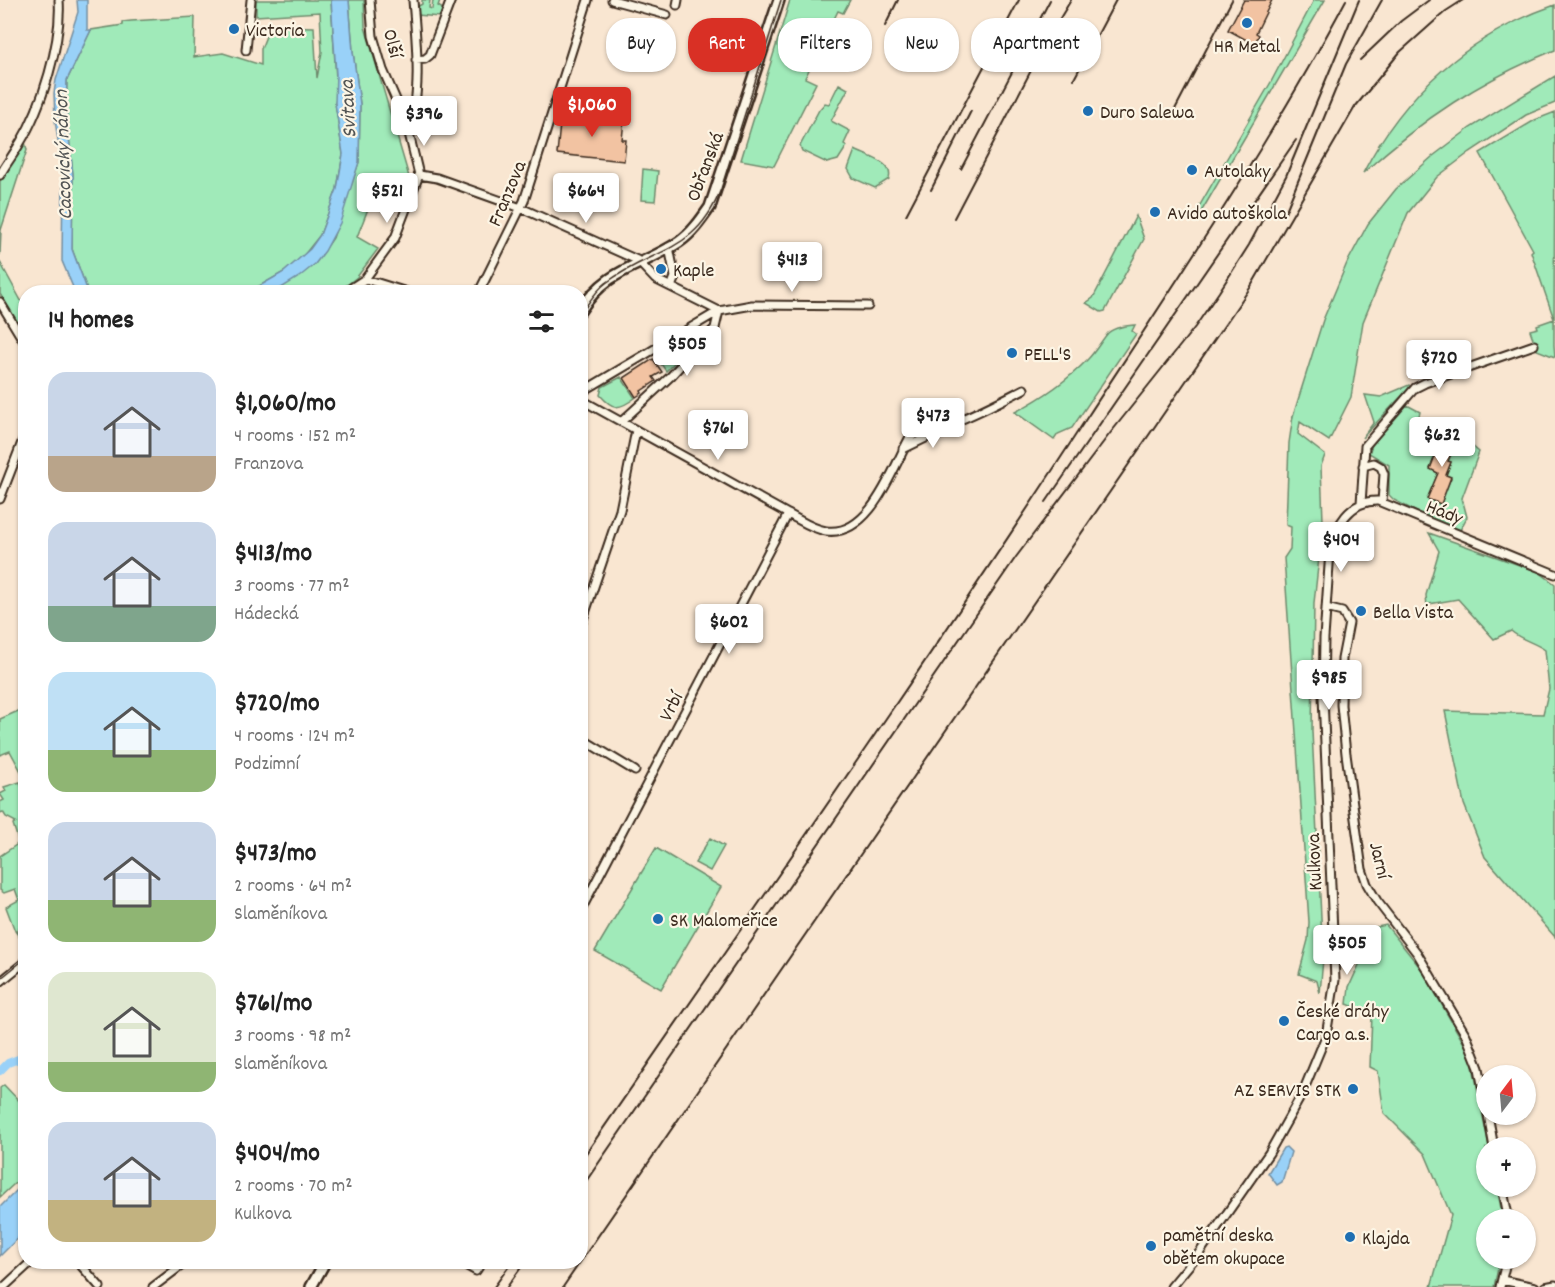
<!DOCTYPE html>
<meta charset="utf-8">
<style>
body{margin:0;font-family:Dekko,sans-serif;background:#f6f6f6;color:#222;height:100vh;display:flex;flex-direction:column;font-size:22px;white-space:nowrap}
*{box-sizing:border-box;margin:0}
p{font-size:20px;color:#767676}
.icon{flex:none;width:33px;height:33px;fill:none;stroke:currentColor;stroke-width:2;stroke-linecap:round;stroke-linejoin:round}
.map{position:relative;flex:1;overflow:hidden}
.side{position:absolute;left:18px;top:285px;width:570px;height:984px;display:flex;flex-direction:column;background:#fff;border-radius:24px;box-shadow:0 2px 4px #0004}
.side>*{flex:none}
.top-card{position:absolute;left:606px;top:18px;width:570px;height:54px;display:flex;gap:12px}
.needle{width:39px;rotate:16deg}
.tools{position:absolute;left:1476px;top:1065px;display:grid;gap:12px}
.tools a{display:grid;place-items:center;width:60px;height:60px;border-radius:50%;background:#fff;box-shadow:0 2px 4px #0004;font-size:30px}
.price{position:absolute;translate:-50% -51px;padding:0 14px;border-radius:6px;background:#fff;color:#222;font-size:20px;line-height:39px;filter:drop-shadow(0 2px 3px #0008)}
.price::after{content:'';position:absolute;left:50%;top:36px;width:18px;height:14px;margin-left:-9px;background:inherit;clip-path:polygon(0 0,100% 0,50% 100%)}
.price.selected{background:#d93025;color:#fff}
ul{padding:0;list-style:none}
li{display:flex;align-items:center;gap:18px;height:150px;padding:0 30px}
li span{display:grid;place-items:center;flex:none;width:168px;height:120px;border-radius:18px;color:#555}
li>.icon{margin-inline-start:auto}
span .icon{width:72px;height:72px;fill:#fffc;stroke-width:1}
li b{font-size:26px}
h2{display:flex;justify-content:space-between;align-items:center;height:72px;padding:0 30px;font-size:26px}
.chip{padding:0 21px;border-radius:24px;background:#fff;box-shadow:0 2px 4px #0004;font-size:21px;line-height:54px}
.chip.selected{background:#d93025;color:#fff}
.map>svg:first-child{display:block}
.green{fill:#a0eab9;stroke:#6e8a6c;stroke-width:1.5;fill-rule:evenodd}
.water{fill:#99d1f8;stroke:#738ea1;stroke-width:1.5}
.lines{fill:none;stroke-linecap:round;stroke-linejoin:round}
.canal{stroke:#99d1f8;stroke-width:8}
.building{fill:#f2c3a2;stroke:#3b2a1e;stroke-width:1.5}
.minor-casing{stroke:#3b2a1e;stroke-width:11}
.secondary-casing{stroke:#3b2a1e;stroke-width:14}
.minor{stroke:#fcf5e5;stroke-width:7}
.secondary{stroke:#fcf5e5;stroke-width:9}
.tram{stroke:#3b2a1e;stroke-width:1.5}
.rail{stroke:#3b2a1e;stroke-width:2}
.poi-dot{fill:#1f6fb2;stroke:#fcf5e5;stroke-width:2}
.labels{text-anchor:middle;stroke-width:4.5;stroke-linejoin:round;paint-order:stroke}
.poi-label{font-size:20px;fill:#3b2a1e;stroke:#fcf5e5;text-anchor:start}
.street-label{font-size:20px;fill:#3b2a1e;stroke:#fcf5e5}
.water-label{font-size:21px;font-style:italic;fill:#525454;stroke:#fcf5e5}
</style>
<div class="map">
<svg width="1555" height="1287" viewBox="0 0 1555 1287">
<rect width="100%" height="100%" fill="#f9e6d1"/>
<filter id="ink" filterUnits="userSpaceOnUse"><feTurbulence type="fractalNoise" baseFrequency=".0167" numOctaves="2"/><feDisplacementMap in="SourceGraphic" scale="12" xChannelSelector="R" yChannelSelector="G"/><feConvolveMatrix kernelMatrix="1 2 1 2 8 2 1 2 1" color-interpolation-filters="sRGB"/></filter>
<g filter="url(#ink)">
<path class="green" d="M256,0H331L337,95L335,103L343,154L337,189L320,235L304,255L284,272L249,292H88L72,249L73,175L66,108L67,80L91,30L123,25V22L131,21L195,17L194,57L223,53L261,65V49L270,26L314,27L317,78L322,52L320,12L256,16Z
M349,0H364L365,27L409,177L404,194L377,186L357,237L378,249L357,277L338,292H275L315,264L333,238L359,162L360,104L353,52Z
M422,0H430L429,8L432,9L433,0H440L438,6L443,9L440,17L417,15V7L422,4Z
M790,0H850L843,13L838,11L805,78L816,83L774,166L741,160Z
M1314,0H1325L1197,219L1200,205L1271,82Z
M1555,5V50C1481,80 1422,119 1363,173C1404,93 1469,35 1555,5Z
M1555,76V103L1526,115L1470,152L1437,177L1408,213L1363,322L1351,397L1329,441L1300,422L1298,434L1325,455L1321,466L1323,521L1314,603L1312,731L1323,959L1320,993L1317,981L1299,974L1308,940L1309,922L1284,558L1290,549L1291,527L1286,525L1289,443L1293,416L1323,320L1347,263L1368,224L1396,189L1433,156L1470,128Z
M839,84L848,89L831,121L850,131L844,144L847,146L838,160L827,163L802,151L800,146L819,110L825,103L829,104Z
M1555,112L1554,345L1555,357L1537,350L1530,330L1538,328L1537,325L1554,319L1531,252L1533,250L1480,153L1535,120Z
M25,142L27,150L1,230L0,255V181Z
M855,150C868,157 894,162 889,179L875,188L853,178L848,169Z
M643,169L658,171L655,201L641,200Z
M1136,216L1144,239L1105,311L1101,312L1086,303L1093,298Z
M0,262L25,308V336L0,294Z
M1135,325L1132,331L1136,334L1072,428L1058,434L1054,440L1015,412C1042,398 1067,381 1088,359C1096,351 1101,341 1108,333C1115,327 1126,326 1135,325Z
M697,331L701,336L666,371L657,358Z
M621,377L635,398C619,410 613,410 600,395L602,387Z
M1409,385L1410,387L1362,438L1374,422L1365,395L1381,397Z
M1407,405L1420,412L1418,420L1428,425L1432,423L1457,433L1479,452L1462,498L1467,517L1460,530L1434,521L1394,500L1389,495V465L1369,453L1372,445ZM1457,438L1448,461L1451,462L1446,475L1451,478L1440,504L1428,499L1438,473L1430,469L1435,456Z
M1429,533L1539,572L1555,584V937L1485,857L1464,804L1445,711L1543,714L1549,689L1545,650C1534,642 1521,640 1511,631L1494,639L1458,599L1429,604L1427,607L1426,595L1439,551Z
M25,708V774L23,775L10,751L0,755V719Z
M20,782L23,791L26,790L25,934L21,927L16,930L25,945L15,931L6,907L19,900L15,889L4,893L0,890V856L19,843L13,824L16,822L6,817L3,812L0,813V802L4,800L0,794L6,791L4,787Z
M710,838L724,846L710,871L695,863Z
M656,848L721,887L661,989L595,951Z
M1386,925L1422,970L1471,1056L1489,1147L1486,1148V1186L1497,1187L1503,1219L1486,1220V1258L1500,1259L1494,1287H1431L1451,1215L1425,1154L1384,1113L1378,1071L1370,1067L1372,1014L1347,1004L1349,987L1368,945L1367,929Z
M4,1085L25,1107L26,1173L0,1197V1088Z"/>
<path class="water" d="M77,0H87V30H91L67,80L66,108L73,175L72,249L88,292H75L62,261L63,175L55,120L54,93L56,80L78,12Z
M331,0H349L353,52L360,104L359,162L340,223L325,251L315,264L299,277L275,292H249L284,272L310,249L320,235L337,189L343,154L335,103L336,74Z
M1286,1147L1291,1152L1282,1182L1277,1185L1268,1173L1283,1148Z
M25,1182V1231L0,1256V1207Z"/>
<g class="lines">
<path class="canal" d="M0,1071L8,1063L26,1056"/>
</g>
<path class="building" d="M1244,0H1272L1256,33L1259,35L1254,44L1228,30Z
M561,114L624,120L622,140H626L624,161L557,154Z
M653,359L662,372L653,377L656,381L641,391L642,393L636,397L624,378Z
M1444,432L1458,438L1448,461L1451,462L1446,475L1451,477L1441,504L1427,499L1438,473L1430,469Z"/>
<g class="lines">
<g class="minor-casing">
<path id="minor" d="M370,0L373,36L383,70L407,125L419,175
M612,0L667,15
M677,5L678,0
M246,50L251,0
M416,60L425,59L430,55L451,0
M407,125C424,104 415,28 413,0
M0,175C6,164 14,154 20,143C42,107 62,42 59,0
M419,175L437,178L521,208L637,260L655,279L719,311
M669,247L675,277L671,287
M365,279L395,238L419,175
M345,292L365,279L407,292
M479,292L524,201L588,0
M0,302L26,345
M580,393L719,311L752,305L868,306
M580,399L788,514C800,520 812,529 826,531C870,537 892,470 909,439C922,427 936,428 952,423C976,414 1001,401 1024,389
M621,422L671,376L715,328L719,311
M903,449L940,431L949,424
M1363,466L1374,463L1381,467L1384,474L1382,502
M0,499L26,432
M1361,503L1365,446L1415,388L1425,383L1534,345
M1326,608L1342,612L1349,623L1342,659L1341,705L1346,754L1362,869L1367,884L1377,901L1417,953L1466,1035L1479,1068L1486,1106
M580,628L620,510L636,430
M580,736L587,742L635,771
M580,912L788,514
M0,982L26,961
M1488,1114L1494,1148
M1502,1186L1509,1220
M78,1262L100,1287
M460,1262L476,1271L482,1262
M1502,1280L1535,1287
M4,1287L31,1262
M153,1287L186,1262
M1171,1287L1200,1252L1269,1153L1302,1094L1326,1036L1335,980L1323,696L1324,638L1330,551C1335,526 1350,500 1378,501L1555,574
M1500,1287L1507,1258
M1545,1287L1555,1285"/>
</g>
<g class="secondary-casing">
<path id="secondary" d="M580,311C608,267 640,268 679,242C692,233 701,220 710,207L779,0
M311,1287L325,1262"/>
</g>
<use href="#minor" class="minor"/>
<use href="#secondary" class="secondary"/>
<path class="tram" d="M580,315C588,304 595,291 606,283C654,247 696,254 721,189L781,0
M0,979L26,958"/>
<path class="rail" d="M885,26L898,0
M1360,60L1401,21L1429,0
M1074,79L1116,0
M1171,117L1232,0
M961,169L1050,0
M931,190L971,111
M1285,213L1346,64L1382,0
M906,215L1019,0
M954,218L1048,38L1071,0
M1046,502L1296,140
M580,1162C751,914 924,668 1088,416C1177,280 1269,144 1346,0
M580,1190L1016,557L1108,436L1195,327L1219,292L1249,245L1286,176L1359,0
M494,1287L512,1262
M507,1287L525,1262
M563,1287L1250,288L1355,107L1400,52L1446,11L1463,0"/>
</g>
</g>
<g class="poi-dot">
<circle cx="1247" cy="23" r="6"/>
<circle cx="234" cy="29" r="6"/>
<circle cx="1088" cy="111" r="6"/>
<circle cx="1192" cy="170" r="6"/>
<circle cx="1155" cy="212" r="6"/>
<circle cx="661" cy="269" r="6"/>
<circle cx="1012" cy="353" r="6"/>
<circle cx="1361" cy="611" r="6"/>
<circle cx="658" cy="919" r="6"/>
<circle cx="1284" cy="1021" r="6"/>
<circle cx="1353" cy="1089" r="6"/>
<circle cx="1350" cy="1237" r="6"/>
<circle cx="1151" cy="1246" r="6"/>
</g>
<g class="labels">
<g class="poi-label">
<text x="246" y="36">Victoria</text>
<text x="1247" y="52" text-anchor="middle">HR Metal</text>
<text x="1100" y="118">Duro Salewa</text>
<text x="1204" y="177">Autolaky</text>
<text x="1167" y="219">Avido autoškola</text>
<text x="673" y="276">Kaple</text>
<text x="1024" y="360">PELL'S</text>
<text x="1373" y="618">Bella Vista</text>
<text x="670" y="926">SK Malomeřice</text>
<text x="1296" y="1017">České dráhy<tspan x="1296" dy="23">Cargo a.s.</tspan></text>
<text x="1341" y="1096" text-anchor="end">AZ SERVIS STK</text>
<text x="1163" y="1241">pamětní deska<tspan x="1163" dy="23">obětem okupace</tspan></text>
<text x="1362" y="1244">Klajda</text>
</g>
<g class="street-label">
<text transform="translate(394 43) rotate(76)" y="7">Olší</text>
<text transform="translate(704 166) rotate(-69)" y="7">Obřanská</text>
<text transform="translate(506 193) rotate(-67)" y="7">Franzova</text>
<text transform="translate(1445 511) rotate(22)" y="7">Hády</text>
<text transform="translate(670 706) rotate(-63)" y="7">Vrbí</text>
<text transform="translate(1381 860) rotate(76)" y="7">Jarní</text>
<text transform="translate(1313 862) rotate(-92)" y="7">Kulkova</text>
</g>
<g class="water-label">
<text transform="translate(347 109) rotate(-93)" y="7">Svitava</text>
<text transform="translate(62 155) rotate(-92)" y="7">Cacovický náhon</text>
</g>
</g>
</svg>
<div class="tools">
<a><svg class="needle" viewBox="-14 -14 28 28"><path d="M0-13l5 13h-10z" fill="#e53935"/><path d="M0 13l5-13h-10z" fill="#767676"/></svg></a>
<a>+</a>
<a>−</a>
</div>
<b class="price selected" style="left:592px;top:138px">$1,060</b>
<b class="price" style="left:424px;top:147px">$396</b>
<b class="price" style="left:387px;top:224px">$521</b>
<b class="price" style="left:586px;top:224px">$664</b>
<b class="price" style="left:792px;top:293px">$413</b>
<b class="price" style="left:687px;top:377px">$505</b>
<b class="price" style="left:1439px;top:391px">$720</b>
<b class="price" style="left:933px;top:449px">$473</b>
<b class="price" style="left:718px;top:461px">$761</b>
<b class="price" style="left:1442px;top:468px">$632</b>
<b class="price" style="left:1341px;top:573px">$404</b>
<b class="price" style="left:729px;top:655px">$602</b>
<b class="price" style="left:1329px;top:711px">$985</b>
<b class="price" style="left:1347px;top:976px">$505</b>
<div class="top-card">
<a class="chip">Buy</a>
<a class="chip selected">Rent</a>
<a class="chip">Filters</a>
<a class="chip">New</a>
<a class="chip">Apartment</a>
</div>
<section class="side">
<h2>14 homes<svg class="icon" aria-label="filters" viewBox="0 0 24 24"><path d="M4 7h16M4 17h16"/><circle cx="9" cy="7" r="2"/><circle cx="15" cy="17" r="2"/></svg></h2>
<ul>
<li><span style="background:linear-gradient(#c9d6e8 70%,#b9a48a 0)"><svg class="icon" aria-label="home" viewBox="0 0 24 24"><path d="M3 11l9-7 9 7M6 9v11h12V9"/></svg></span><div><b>$1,060/mo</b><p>4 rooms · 152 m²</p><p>Franzova</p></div></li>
<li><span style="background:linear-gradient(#c9d6e8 70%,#7fa58c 0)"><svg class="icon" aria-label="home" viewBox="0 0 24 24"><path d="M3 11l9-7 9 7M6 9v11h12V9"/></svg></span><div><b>$413/mo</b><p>3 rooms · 77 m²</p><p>Hádecká</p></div></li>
<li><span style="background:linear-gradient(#bfe0f5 65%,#8fb573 0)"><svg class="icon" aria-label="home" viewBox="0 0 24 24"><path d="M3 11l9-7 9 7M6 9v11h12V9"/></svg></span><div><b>$720/mo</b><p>4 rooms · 124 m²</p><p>Podzimní</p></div></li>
<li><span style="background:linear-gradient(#c9d6e8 65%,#8fb573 0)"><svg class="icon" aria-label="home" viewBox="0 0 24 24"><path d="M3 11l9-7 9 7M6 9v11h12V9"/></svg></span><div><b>$473/mo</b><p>2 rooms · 64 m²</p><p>Slaměníkova</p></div></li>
<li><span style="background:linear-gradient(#dfe7d0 75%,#8fb573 0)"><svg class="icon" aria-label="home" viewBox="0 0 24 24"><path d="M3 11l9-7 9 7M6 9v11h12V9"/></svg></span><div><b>$761/mo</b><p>3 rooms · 98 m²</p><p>Slaměníkova</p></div></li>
<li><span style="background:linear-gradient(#c9d6e8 65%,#c2b280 0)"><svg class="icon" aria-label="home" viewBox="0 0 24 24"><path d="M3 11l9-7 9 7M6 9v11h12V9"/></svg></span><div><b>$404/mo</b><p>2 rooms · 70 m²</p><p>Kulkova</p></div></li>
</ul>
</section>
</div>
